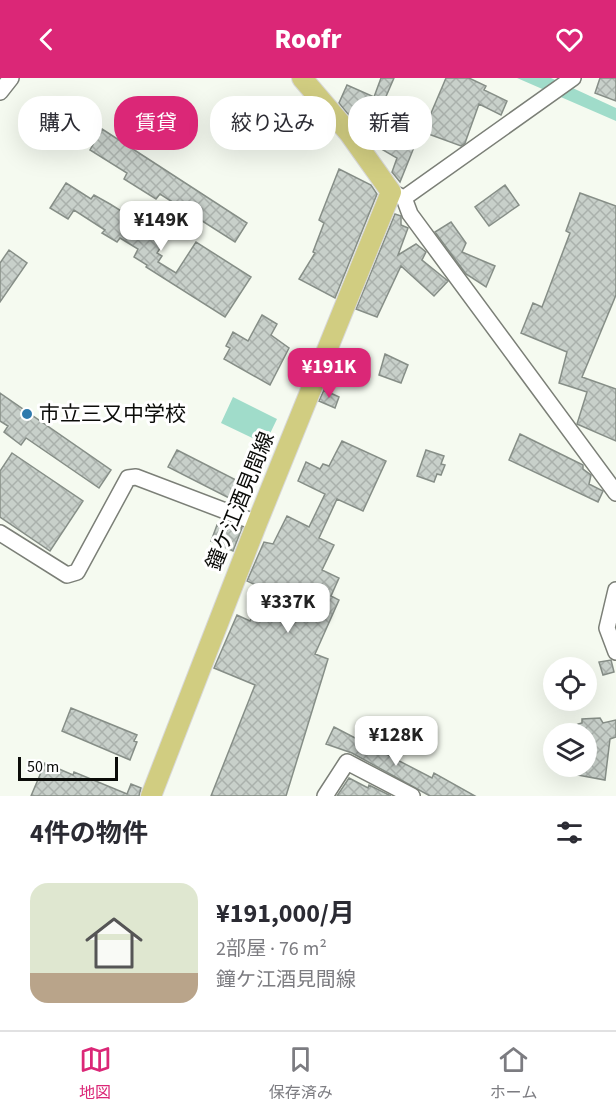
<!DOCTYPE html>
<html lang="ja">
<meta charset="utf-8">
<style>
body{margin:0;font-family:"Source Sans 3","Noto Sans JP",sans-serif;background:#f7f7f7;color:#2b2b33;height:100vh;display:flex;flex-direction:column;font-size:22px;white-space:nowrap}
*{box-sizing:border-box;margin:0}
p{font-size:20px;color:#7c7c81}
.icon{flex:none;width:33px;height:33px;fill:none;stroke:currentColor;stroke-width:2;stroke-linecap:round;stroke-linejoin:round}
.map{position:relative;height:718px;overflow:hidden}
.details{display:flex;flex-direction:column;background:#fff;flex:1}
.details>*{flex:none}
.hud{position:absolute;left:18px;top:18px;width:580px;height:54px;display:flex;gap:12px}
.controls{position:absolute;left:543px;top:579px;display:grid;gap:12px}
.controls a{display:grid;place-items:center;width:54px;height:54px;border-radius:50%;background:#fff;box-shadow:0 6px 24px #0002;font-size:30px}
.scale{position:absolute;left:18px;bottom:15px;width:100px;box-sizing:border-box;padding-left:6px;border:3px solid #0b0c09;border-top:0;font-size:16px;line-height:21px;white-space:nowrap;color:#0b0c09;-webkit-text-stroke:4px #fff;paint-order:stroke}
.price{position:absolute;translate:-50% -51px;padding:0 14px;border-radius:12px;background:#fff;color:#222;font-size:20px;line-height:39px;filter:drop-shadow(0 2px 3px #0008)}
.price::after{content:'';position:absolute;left:50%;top:36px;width:18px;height:14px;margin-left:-9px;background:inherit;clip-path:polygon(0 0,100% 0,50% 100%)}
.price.selected{background:#db2777;color:#fff}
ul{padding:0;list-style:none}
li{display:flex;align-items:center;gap:18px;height:150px;padding:0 30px}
li span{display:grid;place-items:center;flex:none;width:168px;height:120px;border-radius:18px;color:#555}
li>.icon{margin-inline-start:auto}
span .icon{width:72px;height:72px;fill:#fffc;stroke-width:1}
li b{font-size:26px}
h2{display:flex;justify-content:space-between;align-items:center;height:72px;padding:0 30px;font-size:26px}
.chip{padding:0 21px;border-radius:24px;background:#fff;box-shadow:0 6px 24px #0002;font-size:21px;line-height:54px}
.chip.selected{background:#db2777;color:#fff}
header{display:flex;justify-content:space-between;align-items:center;height:78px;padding:0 30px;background:#db2777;color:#fff;font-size:27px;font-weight:800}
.tab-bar{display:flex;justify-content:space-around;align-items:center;height:84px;border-top:2px solid #e1e1e2;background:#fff;font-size:16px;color:#7c7c81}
.tab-bar a{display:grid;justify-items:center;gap:3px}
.tab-bar .selected{color:#db2777}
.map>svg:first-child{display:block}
.water{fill:#a0dcca}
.building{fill:url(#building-cross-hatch);stroke:#868e87;stroke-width:1.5}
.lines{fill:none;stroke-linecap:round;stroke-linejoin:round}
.minor-casing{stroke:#7b7f77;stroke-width:18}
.major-casing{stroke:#d8d8d8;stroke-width:22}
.minor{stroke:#fff;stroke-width:15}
.major{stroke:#d1cd81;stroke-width:20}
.poi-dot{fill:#2f7aad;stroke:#fff;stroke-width:2}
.labels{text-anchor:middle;stroke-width:6;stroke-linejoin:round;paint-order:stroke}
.poi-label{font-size:21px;fill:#0b0c09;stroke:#fff;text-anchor:start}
.street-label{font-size:21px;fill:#0b0c09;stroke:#fff}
</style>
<header><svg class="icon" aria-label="back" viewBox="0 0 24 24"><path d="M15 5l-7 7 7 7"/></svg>Roofr<svg class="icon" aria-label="heart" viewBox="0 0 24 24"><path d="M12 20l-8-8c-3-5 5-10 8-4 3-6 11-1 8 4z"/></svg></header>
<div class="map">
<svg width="616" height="718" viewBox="0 0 616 718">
<defs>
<pattern id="building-cross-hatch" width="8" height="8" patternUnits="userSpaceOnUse" patternTransform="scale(1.5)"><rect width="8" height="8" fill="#c8d0ca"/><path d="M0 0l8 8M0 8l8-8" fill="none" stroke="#aab1ac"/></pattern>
</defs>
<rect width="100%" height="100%" fill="#f5faf0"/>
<path class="water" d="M517,0H551L616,30V43Z
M233,319L277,341L265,366L221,345Z"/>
<path class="building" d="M381,0H394L381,30L423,47L400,104L392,94L397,80L371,65L339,25L347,7L374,19Z
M446,0H469L486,8L484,12L507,23L501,37L479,26L465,65L461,68L423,54Z
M600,0H616V23L595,15Z
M102,51L247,145L235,164L160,116L156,121L124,101L127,95L90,72Z
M339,91L371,107L377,116L335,220L299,201L315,175L313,174L324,145L319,142Z
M66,105L91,121L94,117L110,126L166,161L157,175L162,178L158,184L176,195L196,164L251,199L225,239L146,189L147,187L134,179L138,171L120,160L117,164L102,155L105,152L74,132L68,141L50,130Z
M505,107L519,127L489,148L475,129Z
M580,115L616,128V217L582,299L616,311V363L577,346L587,314L559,305L567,274L521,255L533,225L542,229L570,155L566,153Z
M395,136L401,138V147L408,150L398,177L416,166L426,174L422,182L448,203L434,218L401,188L377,239L356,231Z
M451,144L466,165L462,174L495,188L486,209L466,196L435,154Z
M9,172L27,185L0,224V185Z
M262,237L277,246L271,257L289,270L270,307L224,281L230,270L226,268L233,254L248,263Z
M385,276L408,287L401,305L379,297Z
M324,312L339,319L335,330L319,323Z
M0,315L111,392L99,410L26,360L21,367L4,354L8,348L0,343Z
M520,356L583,387V391L591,397L589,406L603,413L598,424L509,382Z
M342,363L386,383L363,433L337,421L319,460L334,467L322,492L339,500L331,518L339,522L315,576L328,581L286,718H211L255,607L214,590L237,537L250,543L264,511L247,503L264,464L273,466L287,438L309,449L325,416L298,403L306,384L320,391L323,386L329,388Z
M177,372L240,404L231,421L168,389Z
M426,372L444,378L441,386L445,387L441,397L437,396L434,404L417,398Z
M12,375L83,423L50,473L0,439V393Z
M230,445L242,450L233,473L211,463L217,447L227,452Z
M611,582L614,594L603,597L599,584Z
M71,630L137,657L134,663L137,664L130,682L62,653Z
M600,640L603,645L616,642V659L610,661L605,702L561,694L562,688H586V656H578V646L582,645V641Z
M334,649L432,700L434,695L475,718H430L352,675L326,666Z
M45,685L73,697L74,694L127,716L131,706L141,710L139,718H31Z
M349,700L368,710L369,707L391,718H337Z"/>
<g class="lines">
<g class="minor-casing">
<path id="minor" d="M0,14L11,0
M391,114L404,120L410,136L616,415
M404,120L573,0
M0,455L67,497L77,494L128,400L136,399L257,445
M616,512L607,550L616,574
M325,718L347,684L412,718"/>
</g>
<g class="major-casing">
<path id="major" d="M151,718L257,445L391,114L349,55L302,0"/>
</g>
<use href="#minor" class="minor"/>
<use href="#major" class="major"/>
</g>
<circle class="poi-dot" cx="27" cy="336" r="6"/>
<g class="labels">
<g class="poi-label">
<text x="39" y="343">市立三又中学校</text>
</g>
<g class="street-label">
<text transform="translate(240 423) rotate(-68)" y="7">鐘ケ江酒見間線</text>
</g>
</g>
</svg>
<div class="controls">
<a><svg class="icon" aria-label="locate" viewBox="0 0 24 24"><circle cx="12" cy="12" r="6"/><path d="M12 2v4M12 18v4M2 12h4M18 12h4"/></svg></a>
<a><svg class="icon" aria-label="layers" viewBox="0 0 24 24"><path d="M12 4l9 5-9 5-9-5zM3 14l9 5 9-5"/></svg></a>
</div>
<div class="scale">50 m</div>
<b class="price" style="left:161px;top:174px">¥149K</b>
<b class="price selected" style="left:329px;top:321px">¥191K</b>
<b class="price" style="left:288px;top:556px">¥337K</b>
<b class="price" style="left:396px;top:689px">¥128K</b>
<div class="hud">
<a class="chip">購入</a>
<a class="chip selected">賃貸</a>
<a class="chip">絞り込み</a>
<a class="chip">新着</a>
</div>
</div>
<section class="details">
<h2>4件の物件<svg class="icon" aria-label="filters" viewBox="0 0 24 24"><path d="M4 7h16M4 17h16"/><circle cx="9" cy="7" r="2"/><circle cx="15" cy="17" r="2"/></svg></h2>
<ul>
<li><span style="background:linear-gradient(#dfe7d0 75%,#b9a48a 0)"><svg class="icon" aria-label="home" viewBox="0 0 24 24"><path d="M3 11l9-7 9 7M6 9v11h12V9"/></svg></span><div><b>¥191,000/月</b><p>2部屋 · 76 m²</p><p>鐘ケ江酒見間線</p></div></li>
</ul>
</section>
<nav class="tab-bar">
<a class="selected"><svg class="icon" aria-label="map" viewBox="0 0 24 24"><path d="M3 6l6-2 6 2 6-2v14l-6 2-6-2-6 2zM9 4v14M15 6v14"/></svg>地図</a>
<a><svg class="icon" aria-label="saved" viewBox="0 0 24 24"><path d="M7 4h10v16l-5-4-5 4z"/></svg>保存済み</a>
<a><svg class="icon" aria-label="home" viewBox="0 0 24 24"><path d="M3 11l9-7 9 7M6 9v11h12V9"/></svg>ホーム</a>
</nav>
